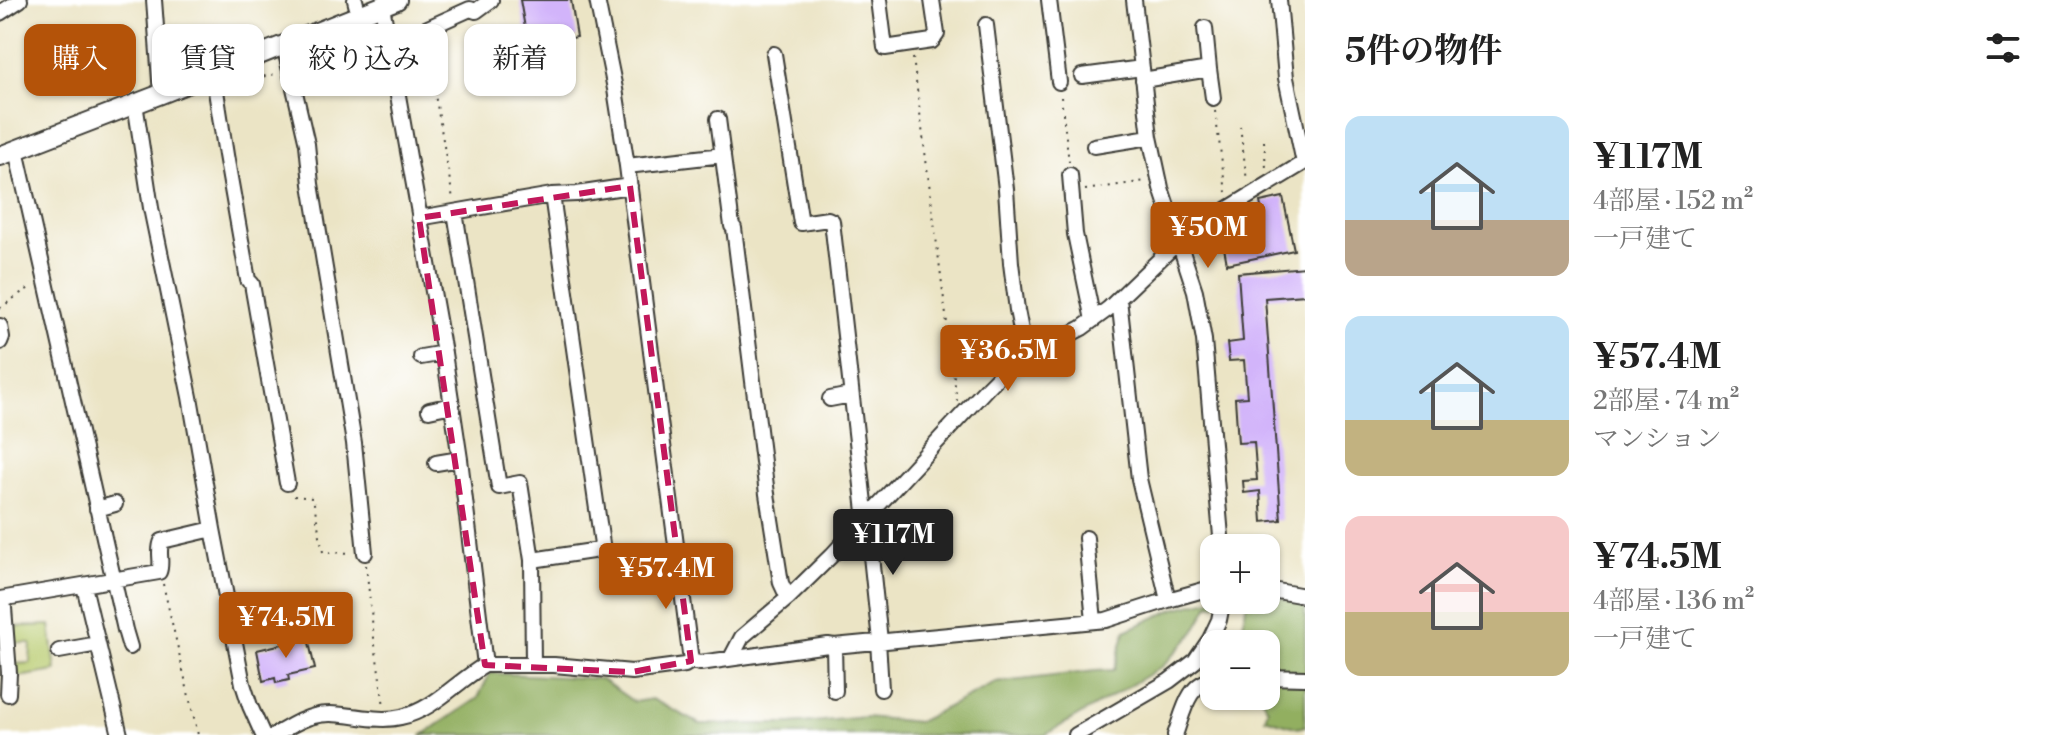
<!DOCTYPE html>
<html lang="ja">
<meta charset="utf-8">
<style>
body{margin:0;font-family:"Libre Bodoni","Noto Serif JP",serif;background:#f2f2f2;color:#222;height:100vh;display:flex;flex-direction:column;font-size:30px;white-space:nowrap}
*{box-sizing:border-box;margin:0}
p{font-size:26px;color:#767676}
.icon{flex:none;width:44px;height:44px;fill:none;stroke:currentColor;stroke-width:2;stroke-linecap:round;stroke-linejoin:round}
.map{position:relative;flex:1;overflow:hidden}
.details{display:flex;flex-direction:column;background:#fff;width:760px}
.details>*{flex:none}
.banner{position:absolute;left:24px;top:24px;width:760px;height:72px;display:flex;gap:16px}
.fabs{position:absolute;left:1200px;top:534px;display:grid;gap:16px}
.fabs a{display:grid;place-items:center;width:80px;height:80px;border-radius:16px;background:#fff;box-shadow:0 2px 6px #0004;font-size:40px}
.price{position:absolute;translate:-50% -68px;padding:0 18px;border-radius:8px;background:#b45309;color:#fff;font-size:26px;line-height:52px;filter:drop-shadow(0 2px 4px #0008)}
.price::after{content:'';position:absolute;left:50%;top:48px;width:24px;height:18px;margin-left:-12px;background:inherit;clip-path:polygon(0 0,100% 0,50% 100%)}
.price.current{background:#222;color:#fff}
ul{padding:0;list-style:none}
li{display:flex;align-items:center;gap:24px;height:200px;padding:0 40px}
li span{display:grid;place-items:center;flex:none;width:224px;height:160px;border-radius:16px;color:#555}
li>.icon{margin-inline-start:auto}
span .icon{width:96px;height:96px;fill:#fffc;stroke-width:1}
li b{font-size:34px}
h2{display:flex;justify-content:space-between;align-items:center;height:96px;padding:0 40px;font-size:34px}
.tag{padding:0 28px;border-radius:16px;background:#fff;box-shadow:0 2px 6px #0004;font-size:28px;line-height:72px}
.tag.current{background:#b45309;color:#fff}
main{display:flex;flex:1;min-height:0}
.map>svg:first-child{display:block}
.green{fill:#b8cb6e;stroke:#6a7445;stroke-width:2}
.forest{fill:#92af61;stroke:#57663e;stroke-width:2}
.building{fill:#d2b4fa}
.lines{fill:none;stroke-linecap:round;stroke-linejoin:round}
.minor-casing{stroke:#3b3a35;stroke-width:18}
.major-casing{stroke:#3b3a35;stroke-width:22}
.path{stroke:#3b3a35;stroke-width:2;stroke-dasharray:2 6;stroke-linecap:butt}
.minor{stroke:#fff;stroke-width:14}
.major{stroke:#fff;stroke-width:18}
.marked{fill:none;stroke:#c2185b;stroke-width:6;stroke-dasharray:16 10;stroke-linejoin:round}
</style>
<main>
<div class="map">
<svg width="1305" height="735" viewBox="0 0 1305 735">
<rect width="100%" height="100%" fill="#fff"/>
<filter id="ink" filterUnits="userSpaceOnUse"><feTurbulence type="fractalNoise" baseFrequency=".0125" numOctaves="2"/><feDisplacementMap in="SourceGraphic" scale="16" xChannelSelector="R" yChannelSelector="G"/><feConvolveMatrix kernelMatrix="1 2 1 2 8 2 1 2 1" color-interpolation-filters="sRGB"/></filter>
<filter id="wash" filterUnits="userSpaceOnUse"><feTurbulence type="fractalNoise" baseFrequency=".006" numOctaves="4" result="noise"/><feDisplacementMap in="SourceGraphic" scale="32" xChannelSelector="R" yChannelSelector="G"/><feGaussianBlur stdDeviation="1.8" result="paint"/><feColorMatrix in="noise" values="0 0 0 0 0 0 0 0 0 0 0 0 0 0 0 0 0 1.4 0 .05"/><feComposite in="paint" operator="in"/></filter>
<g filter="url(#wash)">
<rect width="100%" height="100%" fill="#ebe4c5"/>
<path class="green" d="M50,625L56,671L18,677L16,664L30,663L31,643H12L11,627Z"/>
<path class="forest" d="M1266,595L1305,603V726L1298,728L1265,718L1268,709L1260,696H1266V644H1240L1247,600H1266Z
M1214,599L1236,600L1209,605L1193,634L1163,666L1045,735H423L478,698L490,673L601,679L634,702L652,699L700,724H791L866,717L918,722L995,683L1095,671L1114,670L1125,631L1174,609Z"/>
<g id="blocks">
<path class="building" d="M520,0H571L577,37L550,42L551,52L530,56Z
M1283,197L1294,250L1227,264L1220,226L1235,222L1240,245L1262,212L1260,202Z
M1305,267V295L1265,298L1281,520L1262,522L1260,491L1244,493L1243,481L1257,480L1254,442L1238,443L1235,398L1247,397L1244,360L1229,361L1227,343L1243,341L1238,273Z
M308,638L315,669L288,675L289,680L276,683L275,678L263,681L257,650Z"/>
</g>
</g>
<g filter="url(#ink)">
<use href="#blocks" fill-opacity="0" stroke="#3b3a35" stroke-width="2"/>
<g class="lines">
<g class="minor-casing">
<path id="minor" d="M154,0L161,94
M355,0L359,16
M597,0L615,89L627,166L691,661L700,663L828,645L834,646L1106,620L1168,600L1214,587
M879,0L885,48L932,41L937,34L932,0
M1049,0L1059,82
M1134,0L1150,137L1161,188L1195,291L1204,340L1222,548
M1279,0L1286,78L1304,163
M382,6L444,353L460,459L485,665H554L632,672L685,665L691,661
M0,13L20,0
M986,25L1006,189L1011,263L1017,310L1026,356
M1205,28L1209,69
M389,42L419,32L470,9L476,11L491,0
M284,45L307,144L311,184L354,443L365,553
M774,54L801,223L828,219L832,221L865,512L867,518L880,641
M1082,76L1142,68
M1143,80L1209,69L1213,98
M216,91L226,155L248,280L252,284L287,483
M135,103L151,208L190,397L213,529L243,684L250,706L263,735
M718,119L732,226L734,228L767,494L781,583L788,598
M1094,146L1150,137
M16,150L125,630L130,647
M627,166L723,155
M1070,175L1075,234L1093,320
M455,212L499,487L520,483L532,560L533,665
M419,218L552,195L577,194L630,186
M1119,299L1139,479L1168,600
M0,326L2,337L0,342
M421,357L444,353
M830,399L851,395
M429,410L452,405
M436,463L460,459
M97,509L115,504
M1086,538L1094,621
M532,560L599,550L602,544L552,195
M84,586L120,735
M1266,589L1305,596
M0,599L159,572C163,562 157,551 162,541L213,529
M0,600L4,608L9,673L8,694
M878,641L881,689
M834,646L835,691
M59,651L98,644
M731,658L742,637L788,598L832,555L987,388L1010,365L1082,328L1108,309L1178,242L1182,237L1305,162
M1266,677L1305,678
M275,735C287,728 300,719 314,716C340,709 373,724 401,717C434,710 457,681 485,665
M1076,735L1169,681L1195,661L1210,639L1219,620L1223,600
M1175,735C1183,714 1188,681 1214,680"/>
</g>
<g class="major-casing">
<path id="major" d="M0,156L161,94L397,0"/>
</g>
<path class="path" d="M424,44L437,105L453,199
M913,58L957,401
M306,66L373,47
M240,81L276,74
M1061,97L1069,162
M1215,111L1226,192
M1240,126L1247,181
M1264,141L1266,168
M1085,190L1146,181
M0,308C10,302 24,289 33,287
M294,496L313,498L323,552L351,553
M366,565L374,638L384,706
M163,584L198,735"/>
<use href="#minor" class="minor"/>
<use href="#major" class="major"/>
</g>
</g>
<path class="marked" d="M630,186L691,661L632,672L485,665L419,218Z"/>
</svg>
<div class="fabs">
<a>+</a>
<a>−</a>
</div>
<b class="price" style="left:1208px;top:270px">¥50M</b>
<b class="price" style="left:1008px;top:393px">¥36.5M</b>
<b class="price current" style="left:893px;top:577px">¥117M</b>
<b class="price" style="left:666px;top:611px">¥57.4M</b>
<b class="price" style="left:286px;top:660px">¥74.5M</b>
<div class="banner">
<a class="tag current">購入</a>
<a class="tag">賃貸</a>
<a class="tag">絞り込み</a>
<a class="tag">新着</a>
</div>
</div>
<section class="details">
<h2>5件の物件<svg class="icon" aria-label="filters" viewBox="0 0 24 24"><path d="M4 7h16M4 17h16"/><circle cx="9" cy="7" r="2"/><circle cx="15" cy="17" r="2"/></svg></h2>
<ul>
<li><span style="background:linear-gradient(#bfe0f5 65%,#b9a48a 0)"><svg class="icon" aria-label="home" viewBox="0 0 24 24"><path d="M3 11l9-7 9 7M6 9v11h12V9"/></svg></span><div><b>¥117M</b><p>4部屋 · 152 m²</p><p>一戸建て</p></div></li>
<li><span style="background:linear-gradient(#bfe0f5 65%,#c2b280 0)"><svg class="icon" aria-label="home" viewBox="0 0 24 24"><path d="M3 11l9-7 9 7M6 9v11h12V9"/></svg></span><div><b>¥57.4M</b><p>2部屋 · 74 m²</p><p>マンション</p></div></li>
<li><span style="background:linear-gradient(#f6c9c9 60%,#c2b280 0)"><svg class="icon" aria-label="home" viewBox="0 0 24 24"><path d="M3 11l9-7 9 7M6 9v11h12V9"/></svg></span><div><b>¥74.5M</b><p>4部屋 · 136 m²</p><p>一戸建て</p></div></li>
</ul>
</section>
</main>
